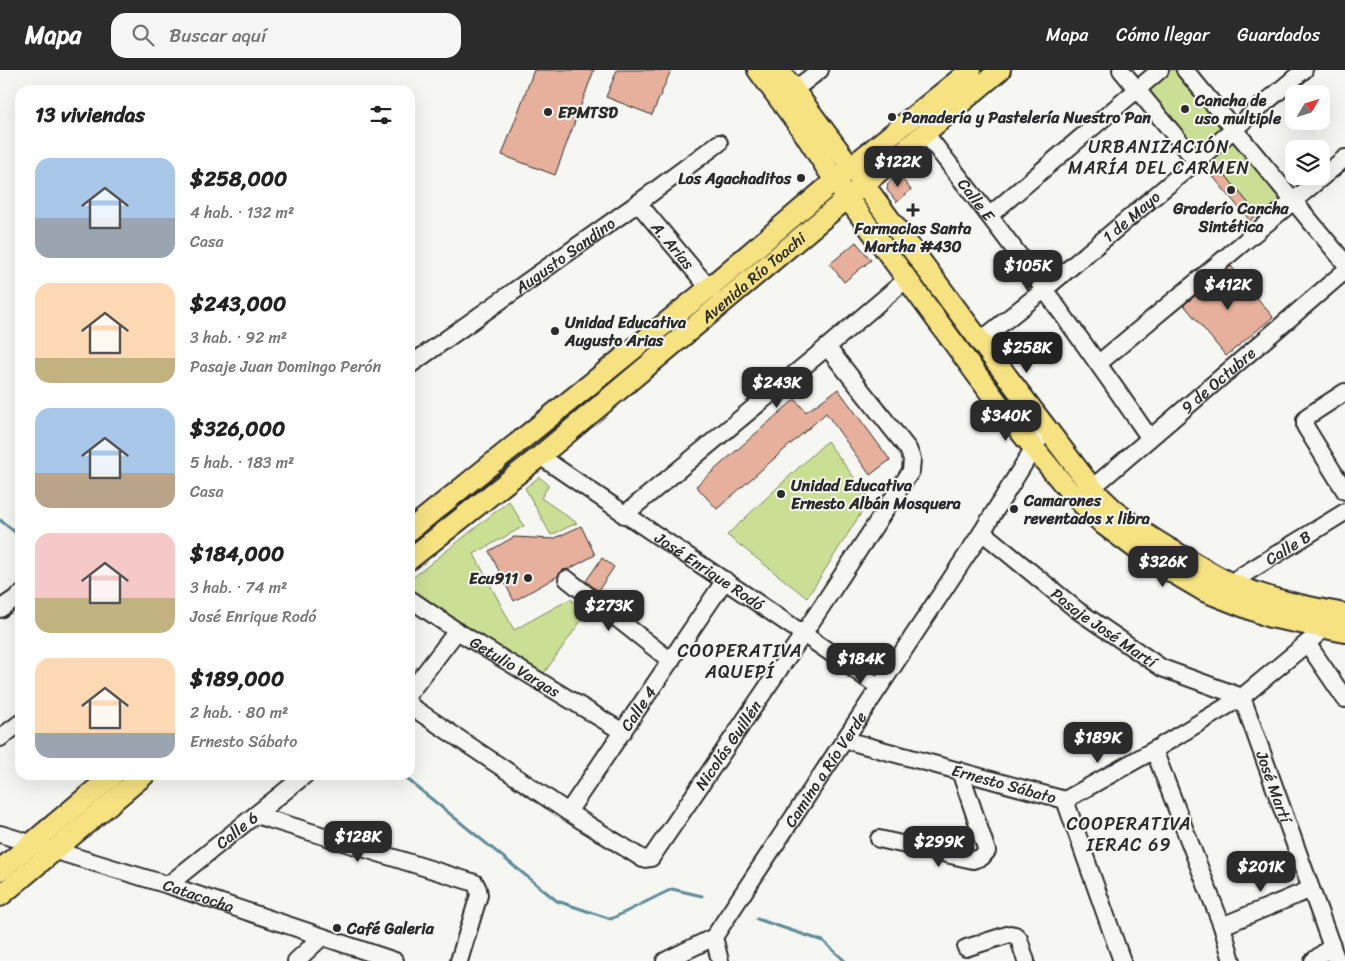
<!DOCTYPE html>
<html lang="es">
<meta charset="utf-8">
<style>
body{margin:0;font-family:Sriracha,sans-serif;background:#f6f6f6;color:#222;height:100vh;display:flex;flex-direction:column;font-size:19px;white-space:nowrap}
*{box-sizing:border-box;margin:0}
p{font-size:16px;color:#767676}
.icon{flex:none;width:28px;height:28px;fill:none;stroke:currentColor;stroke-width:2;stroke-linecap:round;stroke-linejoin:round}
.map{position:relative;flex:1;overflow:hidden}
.sheet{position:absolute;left:15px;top:15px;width:400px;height:695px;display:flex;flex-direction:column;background:#fff;border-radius:15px;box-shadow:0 5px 20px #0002}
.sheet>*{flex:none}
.needle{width:32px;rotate:51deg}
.buttons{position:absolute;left:1285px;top:15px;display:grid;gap:10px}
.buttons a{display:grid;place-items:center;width:45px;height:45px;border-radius:10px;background:#fff;box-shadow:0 5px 20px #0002;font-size:25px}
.price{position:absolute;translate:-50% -42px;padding:0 11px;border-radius:10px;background:#2b2b2b;color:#fff;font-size:16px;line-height:32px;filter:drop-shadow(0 1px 2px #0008)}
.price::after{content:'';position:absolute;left:50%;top:30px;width:15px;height:11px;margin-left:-8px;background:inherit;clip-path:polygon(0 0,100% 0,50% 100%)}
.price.active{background:#222;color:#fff}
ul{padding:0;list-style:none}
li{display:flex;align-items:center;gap:15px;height:125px;padding:0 20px}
li span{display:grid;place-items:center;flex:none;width:140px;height:100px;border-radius:15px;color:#555}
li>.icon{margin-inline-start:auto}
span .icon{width:60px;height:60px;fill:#fffc;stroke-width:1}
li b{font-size:21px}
h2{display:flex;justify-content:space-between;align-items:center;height:60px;padding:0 20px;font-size:21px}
header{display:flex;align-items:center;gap:30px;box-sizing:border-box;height:70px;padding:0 25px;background:#2b2b2b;color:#fff}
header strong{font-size:24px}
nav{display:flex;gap:28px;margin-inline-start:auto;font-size:18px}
.search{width:350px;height:45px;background:#f6f6f6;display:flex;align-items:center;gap:12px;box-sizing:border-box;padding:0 18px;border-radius:15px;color:#767676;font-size:19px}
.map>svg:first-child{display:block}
.green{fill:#cbdf94;stroke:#7b8560}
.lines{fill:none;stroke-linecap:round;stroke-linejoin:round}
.stream{stroke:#5d8b96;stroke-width:3}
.building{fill:#e6b09c;stroke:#2b2b2b}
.minor-casing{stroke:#2b2b2b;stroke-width:20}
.major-casing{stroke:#2b2b2b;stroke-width:24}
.minor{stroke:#f6f6f2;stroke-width:16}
.major{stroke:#f6e281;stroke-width:20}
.poi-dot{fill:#2b2b2b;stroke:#f6f6f2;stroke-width:2}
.labels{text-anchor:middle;stroke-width:4;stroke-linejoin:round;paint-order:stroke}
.poi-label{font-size:16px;font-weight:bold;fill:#2b2b2b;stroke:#f6f6f2;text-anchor:start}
.street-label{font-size:16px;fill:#2b2b2b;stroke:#f6f6f2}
.neighbourhood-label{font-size:18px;letter-spacing:1px;fill:#2b2b2b;stroke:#f6f6f2}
</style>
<header>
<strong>Mapa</strong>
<div class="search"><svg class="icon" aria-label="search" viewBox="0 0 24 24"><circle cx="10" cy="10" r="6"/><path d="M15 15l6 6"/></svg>Buscar aquí</div>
<nav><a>Mapa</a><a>Cómo llegar</a><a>Guardados</a></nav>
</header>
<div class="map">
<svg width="1345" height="891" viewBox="0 0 1345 891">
<rect width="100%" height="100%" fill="#f6f6f2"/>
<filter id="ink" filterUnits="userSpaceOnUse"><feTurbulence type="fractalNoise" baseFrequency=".02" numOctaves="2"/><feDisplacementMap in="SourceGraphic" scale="10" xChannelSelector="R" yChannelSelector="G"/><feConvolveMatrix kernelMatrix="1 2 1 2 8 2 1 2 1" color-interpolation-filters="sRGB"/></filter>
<g filter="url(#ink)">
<path class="green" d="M1166,0H1180L1228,58L1196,84L1143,20Z
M1234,66L1287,131L1263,151L1210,86Z
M867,133L1037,361L1032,366L863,136Z
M827,371L870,429L807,528L727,465Z
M539,407L549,415L541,428L577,453L551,465L525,418Z
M509,431L524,456L474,484L514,560L570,529L588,541L542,606L410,527V510Z"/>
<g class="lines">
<path class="stream" d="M0,450L20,466
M402,705L557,831L611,849L672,819L702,826
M757,849L823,871L845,891"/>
</g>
<path class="building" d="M534,0H594L555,105L502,85Z
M617,0H671L652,45L606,27Z
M1213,90L1257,144L1250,151L1205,97Z
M899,105L911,120L897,132L887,120L888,113Z
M856,172L871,190L844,212L830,194Z
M1231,196L1273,247L1226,286L1184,235Z
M838,319L890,390L870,405L826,343L717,439L696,416L795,329L806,342Z
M581,456L595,485L569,499L563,500L558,506L514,531L489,481L514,467L553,469Z
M602,488L614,497L598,521L586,511Z"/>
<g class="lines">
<g class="minor-casing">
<g id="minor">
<path d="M1121,0L1196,91"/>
<path d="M1185,0L1345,193"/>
<path d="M794,20L820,0"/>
<path id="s1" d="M925,63C1003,162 1078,263 1149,367"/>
<path id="s2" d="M638,133L709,218"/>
<path d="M990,145L1160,0"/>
<path id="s3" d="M980,271L1045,219L1304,0"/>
<path d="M1099,293L1345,88"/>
<path id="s4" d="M410,295L638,133L719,73"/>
<path d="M1345,322L1308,346L1305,350V356L1345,421"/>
<path id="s5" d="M540,386C652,464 768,537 879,617"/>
<path id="s6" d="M1092,418L1345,201"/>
<path d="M624,445L827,277L908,208"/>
<path id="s7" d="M982,462L1077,540L1162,598L1242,627L1337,891"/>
<path d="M567,509L671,591"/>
<path id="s8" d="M1230,513L1345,442"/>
<path id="s9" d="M410,529L457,561L623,662"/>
<path d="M0,539L20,525"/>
<path d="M1307,573L1345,629"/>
<path d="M410,622L457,561"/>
<path id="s10" d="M410,634L412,637L568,742L643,789L651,788L804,563L911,401L912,389L908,379L827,277"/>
<path d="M0,668L20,653"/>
<path id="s11" d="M845,670L1065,730L1154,680L1242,627L1324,559"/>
<path d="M1154,680L1222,856L1232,891"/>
<path d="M1065,730L1122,891"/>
<path id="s12" d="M568,742L725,510"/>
<path d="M256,745L475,813L478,819L479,825L459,891"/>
<path id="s13" d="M0,764L168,815L395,891"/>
<path d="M879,769L973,790L982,787L987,781L960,701"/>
<path id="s14" d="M168,815L305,705"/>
<path d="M1222,856L1311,819"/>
<path d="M966,878L1010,864L1015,865L1019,869L1026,891"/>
<path d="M296,891L322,867"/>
<path d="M665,891L714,867"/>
<path id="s15" d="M720,891L714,867L982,462L1046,358"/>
<path d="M1313,891L1332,876"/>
</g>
</g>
<g class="major-casing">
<g id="major">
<path d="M758,0L805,64L835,111L1005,343L1070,422L1103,454L1153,491L1204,521L1270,547L1345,562"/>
<path d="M779,0L980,271L1092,418C1118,447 1145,465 1180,485C1196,494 1213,505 1230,513C1267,529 1306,537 1345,544"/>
<path d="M410,460L709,218L851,97L971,0"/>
<path id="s16" d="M410,489L540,386L1000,0"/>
<path d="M0,800L113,705"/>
<path d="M0,826L144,705"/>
</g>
</g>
<use href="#minor" class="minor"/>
<use href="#major" class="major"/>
</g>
</g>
<g class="poi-dot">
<circle cx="1185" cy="39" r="5"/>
<circle cx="548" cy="42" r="5"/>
<circle cx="892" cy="47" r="5"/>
<circle cx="801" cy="108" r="5"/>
<circle cx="1231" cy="120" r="5"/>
<path d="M910.5 132.5h5v5h5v5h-5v5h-5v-5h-5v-5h5z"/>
<circle cx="555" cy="261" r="5"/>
<circle cx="781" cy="424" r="5"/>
<circle cx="1014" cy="439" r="5"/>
<circle cx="528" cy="508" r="5"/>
<circle cx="337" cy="858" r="5"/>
</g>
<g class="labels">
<g class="poi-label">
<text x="1195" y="36">Cancha de<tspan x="1195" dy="18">uso multiple</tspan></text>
<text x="558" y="48">EPMTSD</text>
<text x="902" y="53">Panadería y Pastelería Nuestro Pan</text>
<text x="791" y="114" text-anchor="end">Los Agachaditos</text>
<text x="1231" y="144" text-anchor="middle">Graderío Cancha<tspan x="1231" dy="18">Sintética</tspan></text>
<text x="913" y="164" text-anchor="middle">Farmacias Santa<tspan x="913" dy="18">Martha #430</tspan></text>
<text x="565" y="258">Unidad Educativa<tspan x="565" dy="18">Augusto Arias</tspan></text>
<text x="791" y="421">Unidad Educativa<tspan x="791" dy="18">Ernesto Albán Mosquera</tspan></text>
<text x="1024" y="436">Camarones<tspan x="1024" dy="18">reventados x libra</tspan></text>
<text x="518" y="514" text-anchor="end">Ecu911</text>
<text x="347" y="864">Café Galeria</text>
</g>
<g class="street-label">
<text dy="6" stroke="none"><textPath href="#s1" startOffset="84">Calle E</textPath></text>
<text dy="6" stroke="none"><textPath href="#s3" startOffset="196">1 de Mayo</textPath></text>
<text dy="6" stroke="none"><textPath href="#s2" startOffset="55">A. Arias</textPath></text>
<text dy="6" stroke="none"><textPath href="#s4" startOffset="190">Augusto Sandino</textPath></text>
<text dy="6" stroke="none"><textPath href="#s16" startOffset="444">Avenida Río Toachi</textPath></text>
<text dy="6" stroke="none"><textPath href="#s6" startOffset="166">9 de Octubre</textPath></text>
<text dy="6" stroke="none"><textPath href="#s8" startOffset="68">Calle B</textPath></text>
<text dy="6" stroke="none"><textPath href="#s5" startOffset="205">José Enrique Rodó</textPath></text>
<text dy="6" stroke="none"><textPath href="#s7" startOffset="155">Pasaje José Martí</textPath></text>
<text dy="6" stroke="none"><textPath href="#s9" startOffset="125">Getulio Vargas</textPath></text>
<text dy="6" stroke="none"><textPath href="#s12" startOffset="125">Calle 4</textPath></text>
<text dy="6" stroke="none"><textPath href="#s10" startOffset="425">Nicolás Guillén</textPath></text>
<text dy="6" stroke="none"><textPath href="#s15" startOffset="226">Camino a Río Verde</textPath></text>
<text dy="6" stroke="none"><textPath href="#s11" startOffset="165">Ernesto Sábato</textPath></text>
<text dy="6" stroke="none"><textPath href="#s7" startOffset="406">José Martí</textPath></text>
<text dy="6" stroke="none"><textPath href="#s14" startOffset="88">Calle 6</textPath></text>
<text dy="6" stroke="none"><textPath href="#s13" startOffset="208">Catacocha</textPath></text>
</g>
<g class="neighbourhood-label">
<text x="1159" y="83">URBANIZACIÓN<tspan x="1159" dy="21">MARÍA DEL CARMEN</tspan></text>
<text x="740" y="587">COOPERATIVA<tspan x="740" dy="21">AQUEPÍ</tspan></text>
<text x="1129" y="760">COOPERATIVA<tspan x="1129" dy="21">IERAC 69</tspan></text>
</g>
</g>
</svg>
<div class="buttons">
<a><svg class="needle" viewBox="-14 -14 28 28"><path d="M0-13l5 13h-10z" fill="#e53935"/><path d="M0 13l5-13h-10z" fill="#767676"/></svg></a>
<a><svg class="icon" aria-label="layers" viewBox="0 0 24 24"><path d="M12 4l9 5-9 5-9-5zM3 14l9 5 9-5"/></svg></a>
</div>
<b class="price" style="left:898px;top:118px">$122K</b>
<b class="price" style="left:1028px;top:222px">$105K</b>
<b class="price" style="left:1228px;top:241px">$412K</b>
<b class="price active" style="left:1027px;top:304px">$258K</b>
<b class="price" style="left:777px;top:339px">$243K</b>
<b class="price" style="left:1006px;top:372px">$340K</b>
<b class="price" style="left:1163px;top:518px">$326K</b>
<b class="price" style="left:609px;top:562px">$273K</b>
<b class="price" style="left:861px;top:615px">$184K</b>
<b class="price" style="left:1098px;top:694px">$189K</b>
<b class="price" style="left:358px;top:793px">$128K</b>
<b class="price" style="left:939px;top:798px">$299K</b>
<b class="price" style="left:1261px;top:823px">$201K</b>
<section class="sheet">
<h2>13 viviendas<svg class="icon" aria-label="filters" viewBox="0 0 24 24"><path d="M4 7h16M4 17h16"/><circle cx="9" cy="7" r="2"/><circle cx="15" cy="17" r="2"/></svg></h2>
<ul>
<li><span style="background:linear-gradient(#a9c7e8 60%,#9aa5b1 0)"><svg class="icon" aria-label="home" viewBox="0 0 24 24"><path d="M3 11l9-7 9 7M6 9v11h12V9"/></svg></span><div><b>$258,000</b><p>4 hab. · 132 m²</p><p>Casa</p></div></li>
<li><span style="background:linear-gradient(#ffd9b3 75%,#c2b280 0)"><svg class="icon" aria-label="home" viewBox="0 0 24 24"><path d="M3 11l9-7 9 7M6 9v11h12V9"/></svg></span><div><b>$243,000</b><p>3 hab. · 92 m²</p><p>Pasaje Juan Domingo Perón</p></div></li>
<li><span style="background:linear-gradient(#a9c7e8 65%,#b9a48a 0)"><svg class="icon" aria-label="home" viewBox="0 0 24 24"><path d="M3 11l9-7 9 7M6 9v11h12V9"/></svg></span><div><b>$326,000</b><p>5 hab. · 183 m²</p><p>Casa</p></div></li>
<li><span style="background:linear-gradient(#f6c9c9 65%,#c2b280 0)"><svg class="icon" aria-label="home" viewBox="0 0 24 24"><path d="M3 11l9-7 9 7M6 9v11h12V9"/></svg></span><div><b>$184,000</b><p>3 hab. · 74 m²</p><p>José Enrique Rodó</p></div></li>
<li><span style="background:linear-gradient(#ffd9b3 75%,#9aa5b1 0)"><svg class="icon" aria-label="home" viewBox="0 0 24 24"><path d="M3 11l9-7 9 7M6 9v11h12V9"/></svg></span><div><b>$189,000</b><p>2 hab. · 80 m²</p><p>Ernesto Sábato</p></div></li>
</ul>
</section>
</div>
